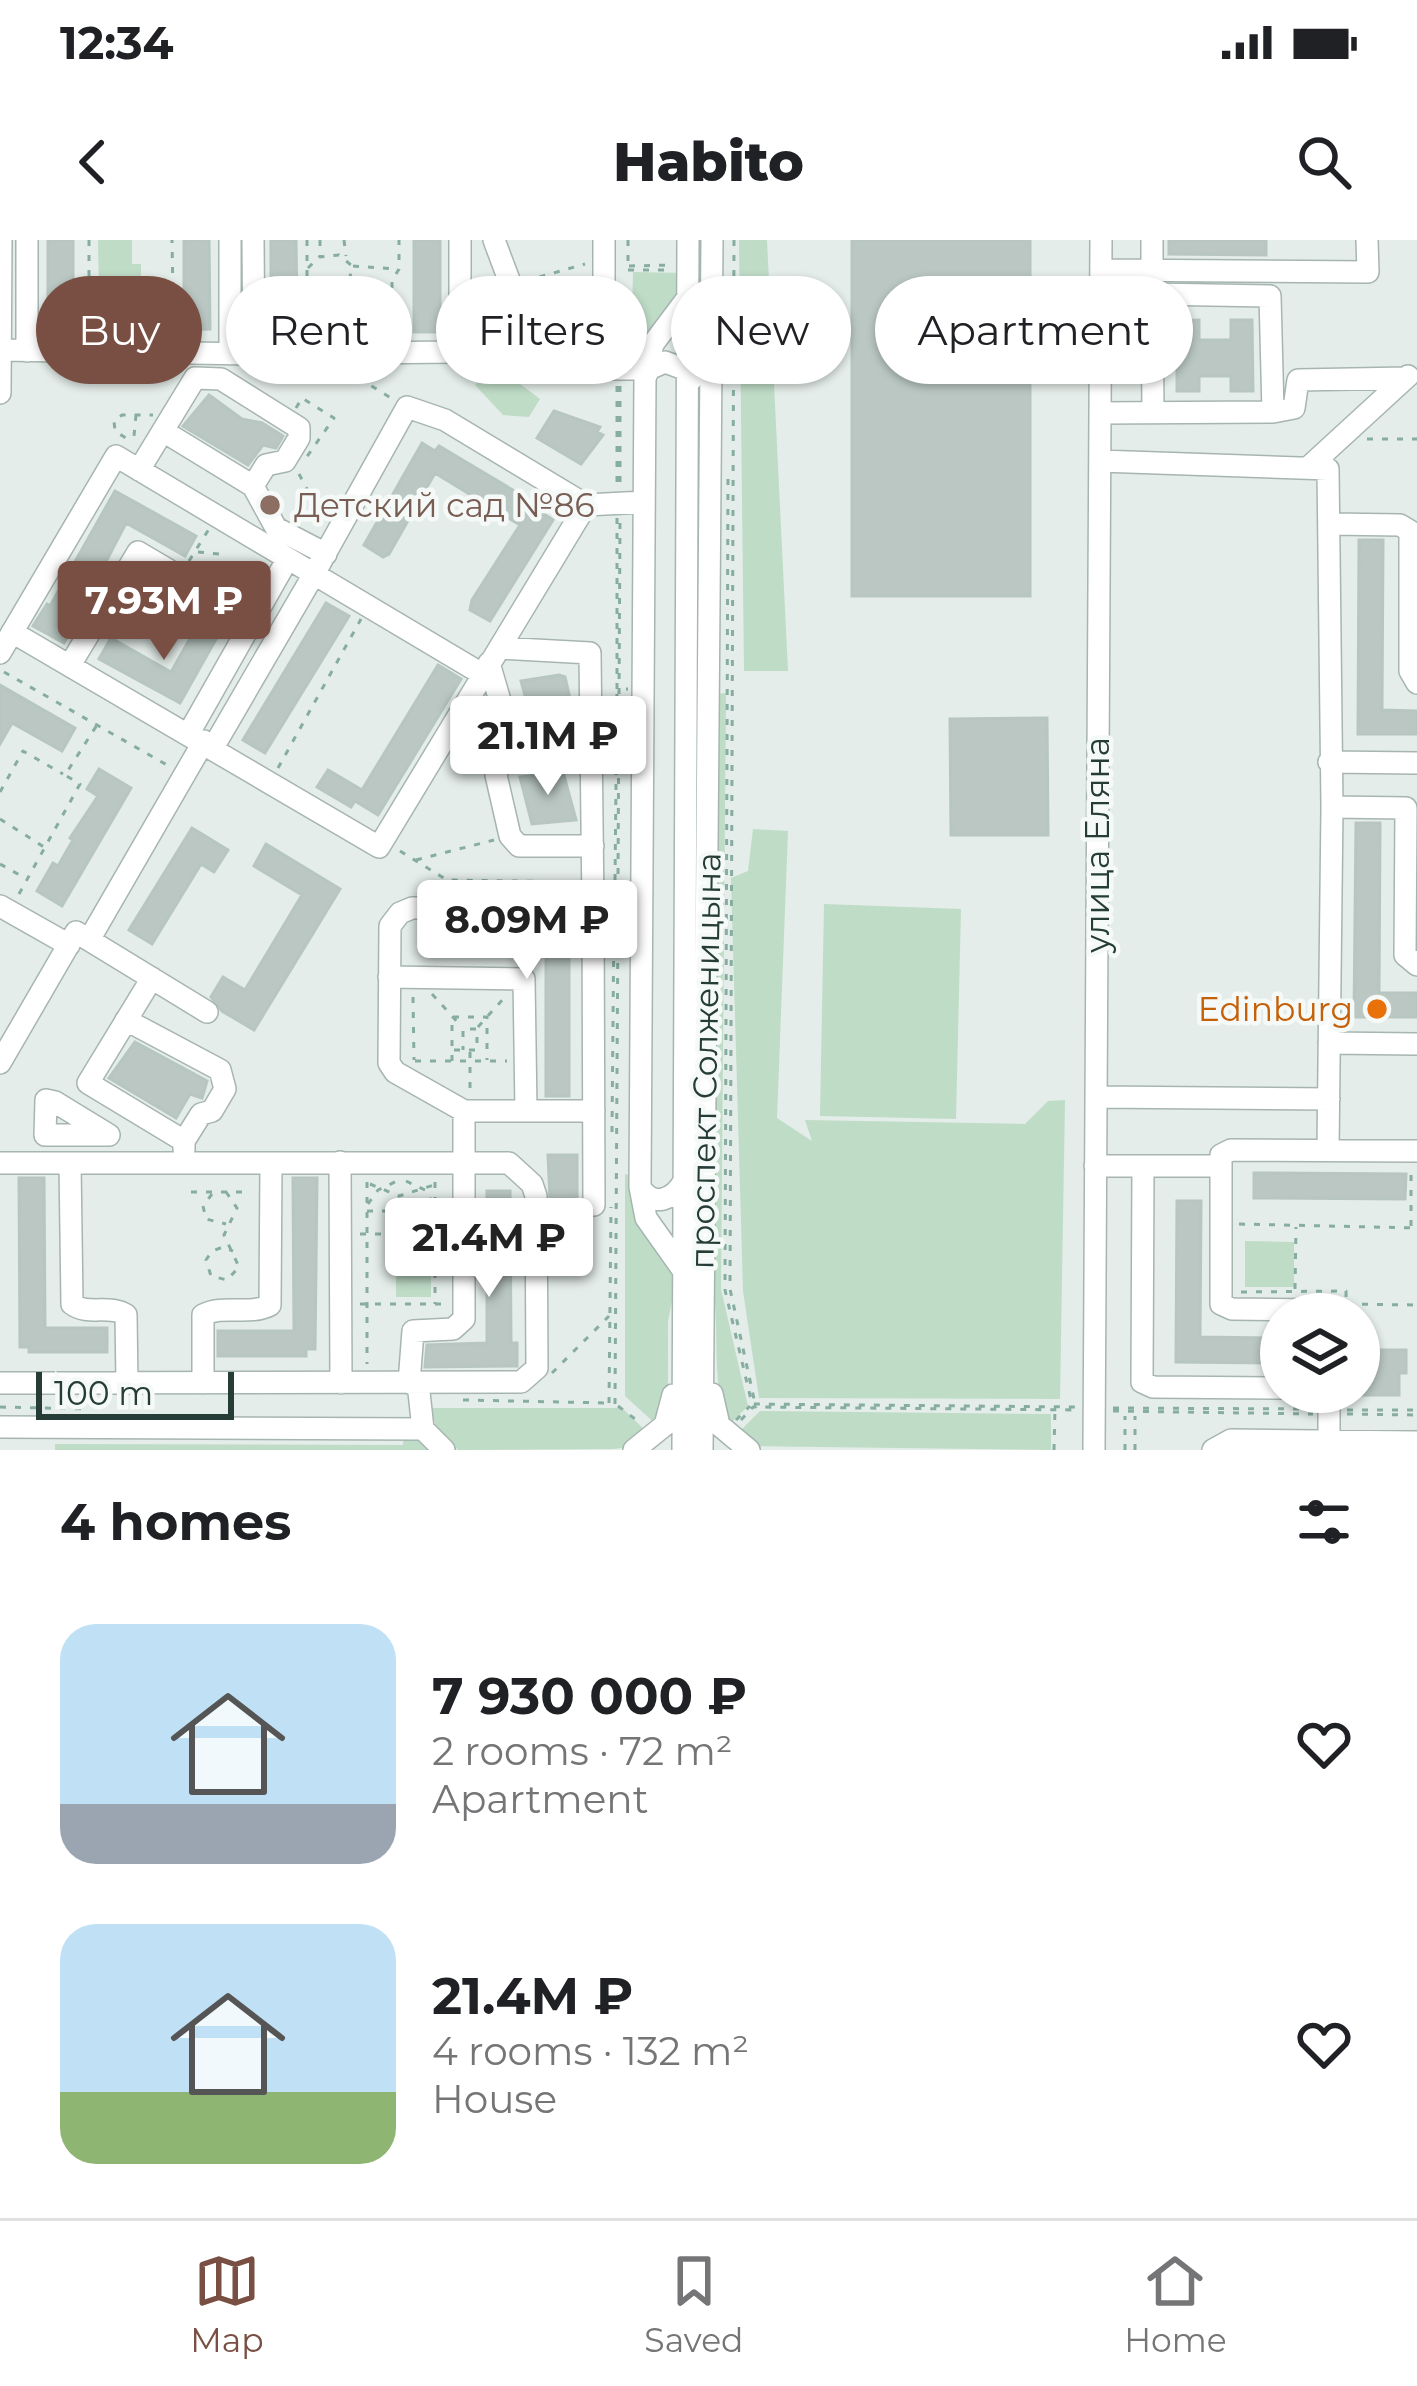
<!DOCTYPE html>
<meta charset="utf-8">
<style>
body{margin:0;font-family:Montserrat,sans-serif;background:#f6f6f6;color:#202124;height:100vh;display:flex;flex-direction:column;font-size:45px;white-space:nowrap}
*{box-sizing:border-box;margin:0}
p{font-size:39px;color:#757577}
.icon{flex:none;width:66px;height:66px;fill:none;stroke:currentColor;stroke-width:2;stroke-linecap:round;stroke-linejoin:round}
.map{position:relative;height:1210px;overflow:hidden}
.drawer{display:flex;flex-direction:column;background:#fff;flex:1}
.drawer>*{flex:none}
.guide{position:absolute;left:36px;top:36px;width:1347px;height:108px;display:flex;gap:24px}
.fabs{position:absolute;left:1260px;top:1053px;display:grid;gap:24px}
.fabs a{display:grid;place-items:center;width:120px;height:120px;border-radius:50%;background:#fff;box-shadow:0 3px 9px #0004;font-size:60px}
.scale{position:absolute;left:36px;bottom:30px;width:198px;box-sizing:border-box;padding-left:12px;border:6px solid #253d36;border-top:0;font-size:33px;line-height:42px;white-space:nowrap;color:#253d36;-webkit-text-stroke:9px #f5f9f7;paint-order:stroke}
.price{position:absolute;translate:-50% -102px;padding:0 27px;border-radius:12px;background:#fff;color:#222;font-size:39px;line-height:78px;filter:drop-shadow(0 3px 6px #0008)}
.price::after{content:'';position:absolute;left:50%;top:72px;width:36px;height:27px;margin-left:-18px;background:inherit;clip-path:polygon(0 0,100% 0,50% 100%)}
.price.current{background:#7a4f43;color:#fff}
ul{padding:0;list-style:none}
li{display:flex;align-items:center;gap:36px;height:300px;padding:0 60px}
li span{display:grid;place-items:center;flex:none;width:336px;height:240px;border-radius:36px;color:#555}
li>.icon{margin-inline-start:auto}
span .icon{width:144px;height:144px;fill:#fffc;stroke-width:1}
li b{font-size:51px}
h2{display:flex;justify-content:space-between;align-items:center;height:144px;padding:0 60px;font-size:51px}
.tag{padding:0 42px;border-radius:54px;background:#fff;box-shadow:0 3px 9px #0004;font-size:42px;line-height:108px}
.tag.current{background:#7a4f43;color:#fff}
.status{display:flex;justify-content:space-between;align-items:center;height:84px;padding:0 60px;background:#fff;direction:ltr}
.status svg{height:33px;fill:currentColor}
header{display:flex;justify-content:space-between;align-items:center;height:156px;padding:0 60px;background:#fff;font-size:54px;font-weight:800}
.dock{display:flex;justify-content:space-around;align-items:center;height:168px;border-top:3px solid #e0e0e0;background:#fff;font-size:33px;color:#757577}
.dock a{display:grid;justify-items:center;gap:6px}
.dock .current{color:#7a4f43}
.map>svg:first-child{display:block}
.green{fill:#bfdcc7}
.building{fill:#bac7c2;stroke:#b7c6c0;stroke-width:3}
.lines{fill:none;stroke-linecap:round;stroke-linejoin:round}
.minor-casing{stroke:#a7b5b0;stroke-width:24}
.path{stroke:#87ada1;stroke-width:3;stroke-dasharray:6 9;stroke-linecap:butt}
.minor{stroke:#fff;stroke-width:21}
.education-dot{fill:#8d6e63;stroke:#f5f9f7;stroke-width:4.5}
.food-dot{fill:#e8710a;stroke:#f5f9f7;stroke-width:4.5}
.labels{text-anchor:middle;stroke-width:9;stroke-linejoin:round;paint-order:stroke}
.education-label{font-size:33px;fill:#785e54;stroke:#f5f9f7;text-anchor:start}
.street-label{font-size:33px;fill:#253d36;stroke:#f5f9f7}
.food-label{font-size:33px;fill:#c56008;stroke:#f5f9f7;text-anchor:end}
</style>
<div class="status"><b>12:34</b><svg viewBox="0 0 49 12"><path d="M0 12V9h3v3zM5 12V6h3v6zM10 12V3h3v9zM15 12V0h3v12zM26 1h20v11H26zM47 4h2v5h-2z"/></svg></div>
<header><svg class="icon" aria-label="back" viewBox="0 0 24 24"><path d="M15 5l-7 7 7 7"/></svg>Habito<svg class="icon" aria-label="search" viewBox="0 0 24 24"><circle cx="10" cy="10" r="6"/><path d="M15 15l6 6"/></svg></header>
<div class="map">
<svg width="1417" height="1210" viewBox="0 0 1417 1210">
<rect width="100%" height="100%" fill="#e4ede9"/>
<path class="green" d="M98,0H132V24H141V54H99Z
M739,0H767L788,431H744Z
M633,32L683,33L682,50L639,121L631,120Z
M494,124L540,159L529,177L503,175L475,145Z
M726,453L721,1049L748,1166L728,1186C710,1141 721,1087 712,1040L716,454Z
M753,589L788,591L777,878L812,901L805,880L1025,884L1048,861L1065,860L1060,1159L759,1158L743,1051L731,638L748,631Z
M824,664L961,669L956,879L820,876Z
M625,934L634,936L676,1041L668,1081V1157L659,1187L625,1156Z
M1245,1001L1294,1002V1047H1245Z
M431,1003V1057H396V1004Z
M431,1168H622L651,1196L630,1207L613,1209L458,1210L436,1187Z
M760,1171L1051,1174V1210L752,1206L736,1195Z
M404,1193H418L430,1210H55V1204L403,1205Z"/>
<path class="building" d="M48,0H73V93H48Z
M184,0H209L210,89L122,92V68L184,67Z
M271,0H296L297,69H358V92H271Z
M414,0H440V92H414Z
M852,0H1030V356H852Z
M1169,0H1266V15L1169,14Z
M568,49L580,91L526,106L515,64Z
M1199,80V100H1231V80H1252L1253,151H1231V136H1199V151H1177V81Z
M209,155L242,179L262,183L283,196L276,208L263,205L248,225L183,186Z
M554,171L600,187L597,192L603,195L581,224L537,198Z
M422,203L435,211L439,206L543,268L541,272L553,280L490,381L470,370L472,360L520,285L435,233L389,314L383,317L364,305Z
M115,251L196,296L185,316L126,283L64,403L33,386L47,364L50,366Z
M1359,300H1383L1382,470L1417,471V494H1358Z
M326,363L349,376L265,513L243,500Z
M200,381L220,392L180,463L99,419L111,398L171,432Z
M438,425L461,439L378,575L355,561L351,567L317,547L328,530L362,550Z
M559,435L565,437L576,485L535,491L521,441Z
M0,445L75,488L62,511L12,483L0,504Z
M1047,478L1048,595H951L950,479Z
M99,529L131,548L62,666L37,651L53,623L58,626L73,600L70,598L98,556L87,549Z
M563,532L576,580L532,584L520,537Z
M1356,583H1380L1379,753H1417V777H1354Z
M192,588L228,610L214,632L201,624L152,704L129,690Z
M266,604L340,649L254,790L222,771L211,757L223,737L245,750L302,655L254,626Z
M427,688H559V695H569V856H546V712H427Z
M135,802L207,841L202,858L190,854L176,878L109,838Z
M548,915H577V981H551Z
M1254,933L1406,934L1405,959L1254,958Z
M19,938H44L45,1088H107V1112H29V1107H20Z
M293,938H317L315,1109H306V1116H218V1091H294Z
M487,951H510L511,1103H517V1126L425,1127L427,1105L487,1103Z
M1177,961H1201L1200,1097L1281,1098V1123L1176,1122Z
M1359,1110H1406V1133H1399V1155H1359Z"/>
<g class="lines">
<g class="minor-casing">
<path id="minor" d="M27,0V111
M230,0V114
M253,0L254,114L456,112L460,102V0
M494,0L509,40C494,69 490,94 510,122L524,129H646
M604,0V129
M1152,0V41
M1101,30L1368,32L1367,0
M0,110L254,114
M645,138L649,129L665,122L684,129L691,140
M0,153L1,0
M1273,172L1294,168L1298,140L1406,138
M1100,173L1273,172L1270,56L1152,54L1153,172
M163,191L253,246L276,288L326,314
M1100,221L1328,229L1332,567
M1311,225L1408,136
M139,230L195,138L221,139L299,188V198L285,221L266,225L253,246
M1331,284L1400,285L1410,291V431L1417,443
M12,392L379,607L586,265L644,262
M500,408L590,413L593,668H412L400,673L390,686L389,823L395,832L464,871H594
M0,413L116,216L314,334L407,167L445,180L586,265
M489,423L510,495L496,535L510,596L519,606H593
M70,425L138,312L253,380
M189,493L287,320
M214,506L314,334L482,434
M1329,522L1417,523
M594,654H642
M0,666L69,705
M593,668L594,965
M89,700L204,501
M389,737L524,739L526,871
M152,738L88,843L184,901
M126,780L220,830L225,849L212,871L201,874L184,901V910
M1329,803L1417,804
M0,823L76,692L207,772
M1096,857L1329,859
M46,860L55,862L109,895H45Z
M1328,910L1332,567L1406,568L1405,715L1417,725
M340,922L341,1143
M0,923H509L532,944L536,956L537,1128L521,1142L0,1143
M70,923L72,1064C88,1076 110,1064 126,1075L127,1143
M1095,926H1221
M1143,926L1142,1142L1153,1147L1281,1148
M640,947C653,969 674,959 684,941
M685,1033L646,978L640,947L645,138L653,104L692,52
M1328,1074L1322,1070L1232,1069L1221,1064V915L1231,910L1417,911
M203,1143V1075C223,1064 249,1076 270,1065L271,923
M409,1143L413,1091L453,1089L464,1079V871
M418,1143L423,1189
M712,1154L719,1185L749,1210
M0,1187L423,1189L444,1210
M1329,1201V1152
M634,1210L665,1185L673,1155
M683,1210L688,0
M702,1210L712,0
M1094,1210L1101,0
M1213,1210L1231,1200L1417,1202"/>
</g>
<path class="path" d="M89,0V57H173L172,0
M307,0V60H362V95
M320,0V16
M344,0L346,16
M628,0V30H671
M734,0L730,1049L756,1168
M353,26L396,29
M629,26L673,25
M308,28L319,17L339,15L351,25L350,42L340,50H357
M525,41L585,24
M307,50H339
M89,57V95
M119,58V96
M364,60H390
M392,93V41L399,29V0
M346,130L394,160
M617,146V245
M620,146V244
M296,168L302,158L334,178L306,218
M136,175L134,196L126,198L115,191L114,181L122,175H153
M1367,199H1417
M299,234L309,253
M728,239L725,1050L752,1164L1079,1167
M617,278V449H628
M198,312L219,314
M189,321L209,289
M4,432L167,525
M278,528L361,379
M0,552L23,511L63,534
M0,579L44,607
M400,611L447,640L574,642
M416,620L494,600
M0,624L25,638
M618,634L620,278
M615,640L617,449
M19,654L80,544L65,535L97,485
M432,754L462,787
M413,757L414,820
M478,787L504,758
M454,810H477V789H463V810
M470,812V857
M415,821H507
M452,821V777H487V820
M612,892L614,673
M406,941L425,950L434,965
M367,942V1124
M435,942V1064
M370,944L399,956L434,945
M191,952H251
M226,952L237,968L224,995L239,1027L227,1040L211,1036L206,1020L212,1011L223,1007L233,1011
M212,954L203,966L206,979L226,984
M399,958V994
M368,964L378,950L397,941
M367,971H433
M1239,984L1417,988
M1411,986V931
M360,994H447
M1295,1049L1296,987
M1241,1052L1346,1051V1072
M360,1064H447
M1347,1064L1417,1065
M552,1133L609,1076
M463,1160L609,1163
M609,1163L611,967
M615,1164L618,674
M618,1166L639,1182
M0,1167L88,1169
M1113,1168L1313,1169
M1347,1170H1417
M1113,1171L1313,1174
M1347,1174L1417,1175
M736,1180L750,1166
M741,1180L753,1167L1079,1170
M1054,1210L1055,1169
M1125,1210V1176
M1135,1210V1176"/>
<use href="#minor" class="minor"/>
</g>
<circle class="education-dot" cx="270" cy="265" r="12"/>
<circle class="food-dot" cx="1377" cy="769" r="12"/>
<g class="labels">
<g class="education-label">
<text x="294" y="277">Детский сад №86</text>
</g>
<g class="street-label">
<text transform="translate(1097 605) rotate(-90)" y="12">улица Еляна</text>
<text transform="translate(705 821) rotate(-89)" y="12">проспект Солженицына</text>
</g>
<g class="food-label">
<text x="1353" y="781">Edinburg</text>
</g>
</g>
</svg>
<div class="fabs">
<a><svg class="icon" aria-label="layers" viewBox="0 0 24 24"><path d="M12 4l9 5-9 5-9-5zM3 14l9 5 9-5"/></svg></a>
</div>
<div class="scale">100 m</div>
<b class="price current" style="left:164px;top:423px">7.93M ₽</b>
<b class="price" style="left:548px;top:558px">21.1M ₽</b>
<b class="price" style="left:527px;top:742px">8.09M ₽</b>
<b class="price" style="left:489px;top:1060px">21.4M ₽</b>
<div class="guide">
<a class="tag current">Buy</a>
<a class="tag">Rent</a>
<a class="tag">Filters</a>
<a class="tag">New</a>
<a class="tag">Apartment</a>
</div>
</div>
<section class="drawer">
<h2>4 homes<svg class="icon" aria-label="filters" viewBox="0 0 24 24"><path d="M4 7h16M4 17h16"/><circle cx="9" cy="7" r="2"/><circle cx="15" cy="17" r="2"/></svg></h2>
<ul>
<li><span style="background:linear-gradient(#bfe0f5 75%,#9aa5b1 0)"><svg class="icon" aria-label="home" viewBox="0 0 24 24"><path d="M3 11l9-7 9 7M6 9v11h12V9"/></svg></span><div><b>7 930 000 ₽</b><p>2 rooms · 72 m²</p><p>Apartment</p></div><svg class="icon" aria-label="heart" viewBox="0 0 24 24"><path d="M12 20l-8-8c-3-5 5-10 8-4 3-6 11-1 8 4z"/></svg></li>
<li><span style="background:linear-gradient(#bfe0f5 70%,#8fb573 0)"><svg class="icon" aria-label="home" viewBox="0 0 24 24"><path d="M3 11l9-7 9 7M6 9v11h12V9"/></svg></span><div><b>21.4M ₽</b><p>4 rooms · 132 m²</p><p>House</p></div><svg class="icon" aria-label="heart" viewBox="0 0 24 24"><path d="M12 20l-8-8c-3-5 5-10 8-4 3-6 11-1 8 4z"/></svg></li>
</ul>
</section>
<nav class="dock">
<a class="current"><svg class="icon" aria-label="map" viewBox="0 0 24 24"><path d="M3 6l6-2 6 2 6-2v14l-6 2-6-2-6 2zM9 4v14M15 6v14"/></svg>Map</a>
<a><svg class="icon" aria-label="saved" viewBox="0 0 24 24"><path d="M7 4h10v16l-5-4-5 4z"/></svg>Saved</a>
<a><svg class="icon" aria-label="home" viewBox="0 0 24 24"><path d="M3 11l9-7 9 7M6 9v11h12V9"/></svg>Home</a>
</nav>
